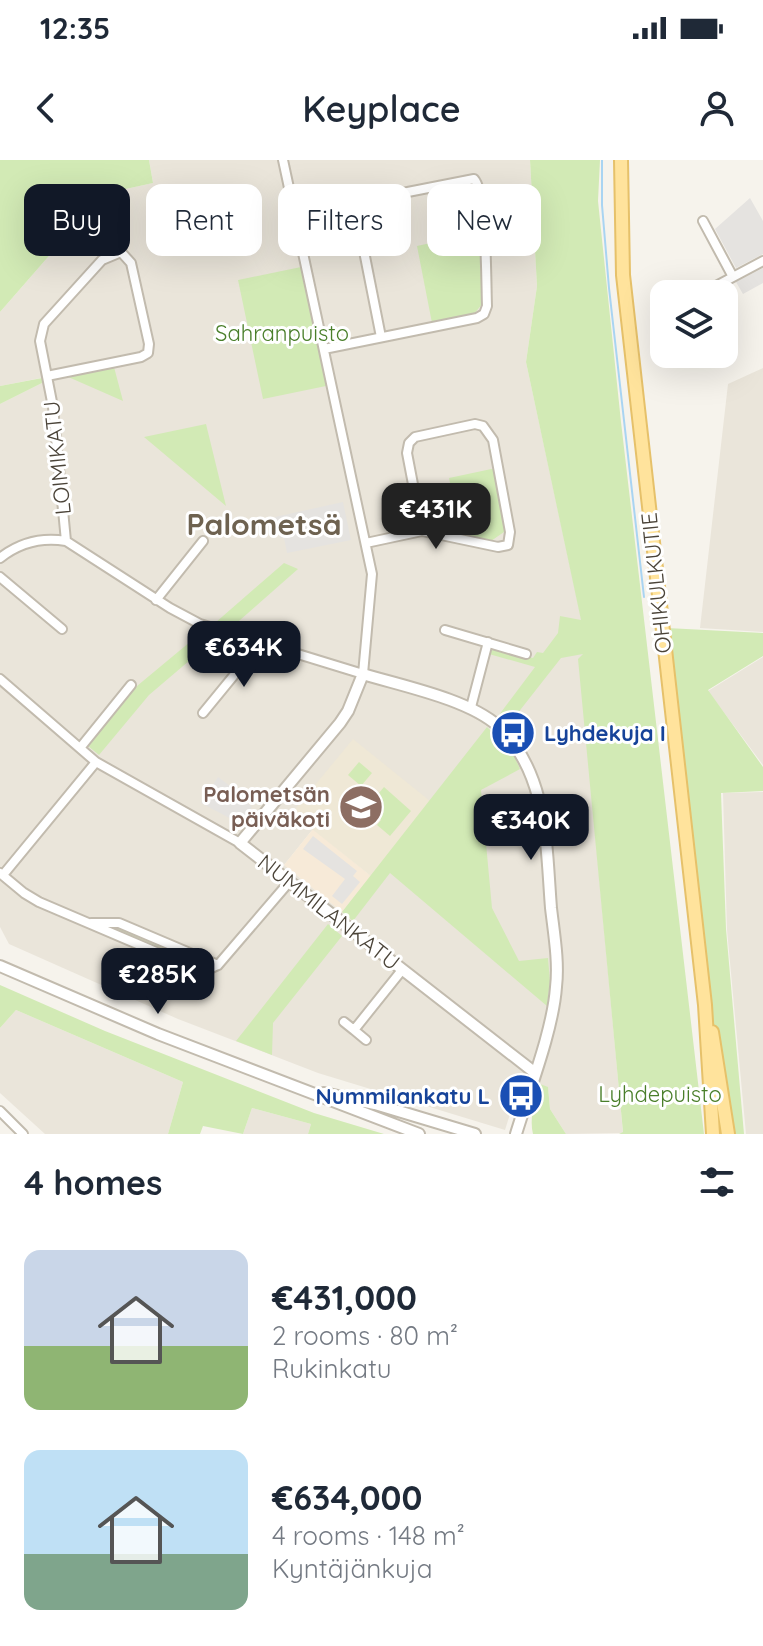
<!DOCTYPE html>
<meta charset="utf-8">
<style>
body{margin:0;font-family:Quicksand,sans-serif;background:#f6f6f7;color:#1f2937;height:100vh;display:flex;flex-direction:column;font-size:30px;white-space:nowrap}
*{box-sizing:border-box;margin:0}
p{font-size:26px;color:#747a83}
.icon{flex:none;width:44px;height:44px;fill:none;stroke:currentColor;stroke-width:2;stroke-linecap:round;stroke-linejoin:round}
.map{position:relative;height:974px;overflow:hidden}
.side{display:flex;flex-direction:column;background:#fff;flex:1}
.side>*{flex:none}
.banner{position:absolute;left:24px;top:24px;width:716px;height:72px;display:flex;gap:16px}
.fabs{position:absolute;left:650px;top:120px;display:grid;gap:16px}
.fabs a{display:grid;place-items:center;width:88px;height:88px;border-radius:16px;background:#fff;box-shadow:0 8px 32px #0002;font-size:40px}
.price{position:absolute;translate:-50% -68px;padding:0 18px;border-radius:16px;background:#111827;color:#fff;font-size:26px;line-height:52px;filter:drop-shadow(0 2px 4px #0008)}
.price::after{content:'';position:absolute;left:50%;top:48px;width:24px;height:18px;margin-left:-12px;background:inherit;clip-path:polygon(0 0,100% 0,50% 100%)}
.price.current{background:#222;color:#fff}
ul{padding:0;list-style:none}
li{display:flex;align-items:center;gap:24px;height:200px;padding:0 24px}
li span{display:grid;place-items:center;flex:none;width:224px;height:160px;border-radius:16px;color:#555}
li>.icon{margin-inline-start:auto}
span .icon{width:96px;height:96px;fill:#fffc;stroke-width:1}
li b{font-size:34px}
h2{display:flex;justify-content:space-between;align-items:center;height:96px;padding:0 24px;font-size:34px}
.tag{padding:0 28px;border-radius:16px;background:#fff;box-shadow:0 8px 32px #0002;font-size:28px;line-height:72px}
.tag.current{background:#111827;color:#fff}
.status{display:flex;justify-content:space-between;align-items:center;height:56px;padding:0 40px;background:#fff;direction:ltr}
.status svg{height:22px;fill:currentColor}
header{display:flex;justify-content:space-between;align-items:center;height:104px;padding:0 24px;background:#fff;font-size:36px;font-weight:600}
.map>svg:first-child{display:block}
.residential{fill:#eae5da;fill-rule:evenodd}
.commercial{fill:#f7ead8}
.education{fill:#efe8d6}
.green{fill:#d2eab5}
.parking{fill:#e5e3e0}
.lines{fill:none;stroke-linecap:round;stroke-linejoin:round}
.stream{stroke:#a9d4f2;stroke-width:2}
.minor-casing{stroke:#c2bbae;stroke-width:12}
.tertiary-casing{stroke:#c2bbae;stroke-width:14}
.primary-casing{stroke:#e6c16a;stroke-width:16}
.minor{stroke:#fff;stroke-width:8}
.tertiary{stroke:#fff;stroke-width:10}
.primary{stroke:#ffe39c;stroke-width:12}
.labels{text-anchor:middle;stroke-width:6;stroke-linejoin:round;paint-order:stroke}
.park-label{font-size:22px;fill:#4a7f2a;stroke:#fff}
.street-label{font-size:22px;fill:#4b4439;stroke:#fff}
.transit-label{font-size:22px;font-weight:bold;fill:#164399;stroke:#fff;text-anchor:start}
.education-label{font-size:22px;font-weight:bold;fill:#785e54;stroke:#fff;text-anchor:end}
.district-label{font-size:30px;font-weight:bold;fill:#6e6250;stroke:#fff}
</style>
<div class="status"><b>12:35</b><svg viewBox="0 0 49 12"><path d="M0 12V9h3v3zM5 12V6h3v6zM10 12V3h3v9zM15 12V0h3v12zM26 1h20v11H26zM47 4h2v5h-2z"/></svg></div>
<header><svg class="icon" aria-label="back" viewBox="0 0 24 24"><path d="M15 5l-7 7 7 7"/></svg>Keyplace<svg class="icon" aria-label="person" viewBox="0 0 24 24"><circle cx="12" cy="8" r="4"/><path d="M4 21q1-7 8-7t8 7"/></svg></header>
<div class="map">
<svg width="763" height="974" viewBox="0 0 763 974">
<rect width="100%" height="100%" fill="#f6f3ec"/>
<path class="residential" d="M149,0H530L537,126L526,202L582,462L585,493L579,500L623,973L566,974L550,949L548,928L522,916L505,970L318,913L178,859L9,784L0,767V244L42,223L41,218L0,226V152L103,34L153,23ZM429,641L342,752L284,705L313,669L293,652Z
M763,208V472L700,468L728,224Z
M763,497V605L708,531Z
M763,632V974H746L727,770L723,633Z
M16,850L183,922L168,974H45L0,933V868Z
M252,948L311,964L308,974H243Z"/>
<path class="commercial" d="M313,669L371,716L342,752L284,705Z"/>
<path class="education" d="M353,579L430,641L371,716L292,653Z"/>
<path class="green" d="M0,0H149L153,23L103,34L0,152Z
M530,0H600L598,41L621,262L704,974H619L623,972L578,499L583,494L561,498L510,563L499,555L535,507L489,494L494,488H499L533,498L537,492L543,493L558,473L560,456L581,460L526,202L537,126Z
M481,72L483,143L474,154L432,163L417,86Z
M301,107L326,226L263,239L238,120Z
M114,207L123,241L66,216Z
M42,218V223L0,244V226Z
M206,264L226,346L144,277Z
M496,308L506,362L504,372L491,381L461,375L449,318Z
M284,403L298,409L231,468L215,463Z
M667,468L763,473V496L708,530L763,607V631L721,633L726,769L744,974H732L718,883L708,841Z
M202,472L216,478L149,535L99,595L88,586L137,526Z
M487,567L512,591L520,609L481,630L492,748L519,801L548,798L550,821L547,846L390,713L353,761L342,752Z
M359,602L372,613L361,626L348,615Z
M384,627L411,651L390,676L377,665L381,660L367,647Z
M110,762L218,805L203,812L87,764Z
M328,764L342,776L273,863L272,895L236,881Z
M0,825L105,871L314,953L384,974H308L311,964L252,948L243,974L203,966L200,974H168L183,922L16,850L0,868Z
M540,924L548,927L550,949L566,974H533C529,958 535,940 540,924Z"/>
<path class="parking" d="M750,38L763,61V94L736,108L715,69Z
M763,108V123L743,134L736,122Z
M343,342L351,380L287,393L284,378H280L275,357Z
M218,617L230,626L225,633L240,644L244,640L252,647L239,663L201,643Z
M313,676L357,711L353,716L360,722L342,744L332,736L345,719L303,689Z"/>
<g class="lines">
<path class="stream" d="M602,0V45L609,128L644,437"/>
<g class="minor-casing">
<path id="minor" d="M703,61L733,117
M701,134L763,101
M324,189L477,158L484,154L487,146C486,122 487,32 474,19L367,40L358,48L357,56L381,177
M47,216L141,197L148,193L149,184L131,103L121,92L102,100L44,164L40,181L53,247L66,381
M366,383L422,371L498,387L508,385L510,372L493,280L483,266L475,264L415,277L409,283L407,293L422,371
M0,398C19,383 42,377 66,381L170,448L200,464L363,514L372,414L283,0
M0,417L62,469
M156,440L203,381
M445,470L526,494
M0,519L96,602L240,683
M471,547L488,482
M203,553L244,503L263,485
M80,588L131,525
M0,713L24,733L39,742L203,812L218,805L290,721
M3,715L96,602
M91,763H119L218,805
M344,862L354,870
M366,880L354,870L402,810
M0,951L23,974"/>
</g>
<g class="tertiary-casing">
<path id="tertiary" d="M0,806L158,874L419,974
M324,933L375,944L475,974
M516,974C529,931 553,870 556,827C559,802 554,774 551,748C546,685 548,613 498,566C468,539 402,526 363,514L348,551L340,563L240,683L534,912"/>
</g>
<g class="primary-casing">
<path id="primary" d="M621,0L623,115L705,845L713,974
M712,872L728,974"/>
</g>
<use href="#minor" class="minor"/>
<use href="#tertiary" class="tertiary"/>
<use href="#primary" class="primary"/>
</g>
<defs>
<g id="bus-disc" transform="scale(2.3)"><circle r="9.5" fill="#1a4fb4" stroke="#fff"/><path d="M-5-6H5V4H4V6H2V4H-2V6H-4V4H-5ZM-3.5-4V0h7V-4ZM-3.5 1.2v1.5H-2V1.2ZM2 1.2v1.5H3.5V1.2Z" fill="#fff"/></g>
<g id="school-disc" transform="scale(2.3)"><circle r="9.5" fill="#8d6e63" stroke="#fff"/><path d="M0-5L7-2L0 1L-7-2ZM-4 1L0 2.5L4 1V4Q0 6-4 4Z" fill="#fff"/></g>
</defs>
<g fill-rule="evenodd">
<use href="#bus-disc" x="513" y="573"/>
<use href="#school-disc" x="361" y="647"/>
<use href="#bus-disc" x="521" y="936"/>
</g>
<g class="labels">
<g class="park-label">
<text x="282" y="181">Sahranpuisto</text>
<text x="660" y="942">Lyhdepuisto</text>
</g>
<g class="street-label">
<text transform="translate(57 298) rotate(-96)" y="8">LOIMIKATU</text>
<text transform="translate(656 423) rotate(-96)" y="8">OHIKULKUTIE</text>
<text transform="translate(329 752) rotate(38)" y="8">NUMMILANKATU</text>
</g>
<g class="transit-label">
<text x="544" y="581">Lyhdekuja I</text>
<text x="490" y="944" text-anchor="end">Nummilankatu L</text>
</g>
<g class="education-label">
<text x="330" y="642">Palometsän<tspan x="330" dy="25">päiväkoti</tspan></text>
</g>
<g class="district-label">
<text x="264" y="375">Palometsä</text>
</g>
</g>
</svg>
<div class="fabs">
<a><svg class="icon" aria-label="layers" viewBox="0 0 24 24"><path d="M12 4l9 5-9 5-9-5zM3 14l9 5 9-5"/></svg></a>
</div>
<b class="price current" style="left:436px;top:391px">€431K</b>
<b class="price" style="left:244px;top:529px">€634K</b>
<b class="price" style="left:531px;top:702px">€340K</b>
<b class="price" style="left:158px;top:856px">€285K</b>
<div class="banner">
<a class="tag current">Buy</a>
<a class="tag">Rent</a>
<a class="tag">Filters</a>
<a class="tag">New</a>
</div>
</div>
<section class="side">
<h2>4 homes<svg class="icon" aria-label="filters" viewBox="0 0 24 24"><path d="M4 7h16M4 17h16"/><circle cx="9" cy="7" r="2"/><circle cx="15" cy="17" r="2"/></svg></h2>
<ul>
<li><span style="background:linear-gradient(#c9d6e8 60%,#8fb573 0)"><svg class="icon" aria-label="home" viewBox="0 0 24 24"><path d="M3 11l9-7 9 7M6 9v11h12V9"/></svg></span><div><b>€431,000</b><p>2 rooms · 80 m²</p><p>Rukinkatu</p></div></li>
<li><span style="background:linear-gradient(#bfe0f5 65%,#7fa58c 0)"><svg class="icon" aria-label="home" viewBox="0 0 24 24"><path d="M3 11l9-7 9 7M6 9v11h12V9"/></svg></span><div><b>€634,000</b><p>4 rooms · 148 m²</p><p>Kyntäjänkuja</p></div></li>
</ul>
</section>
